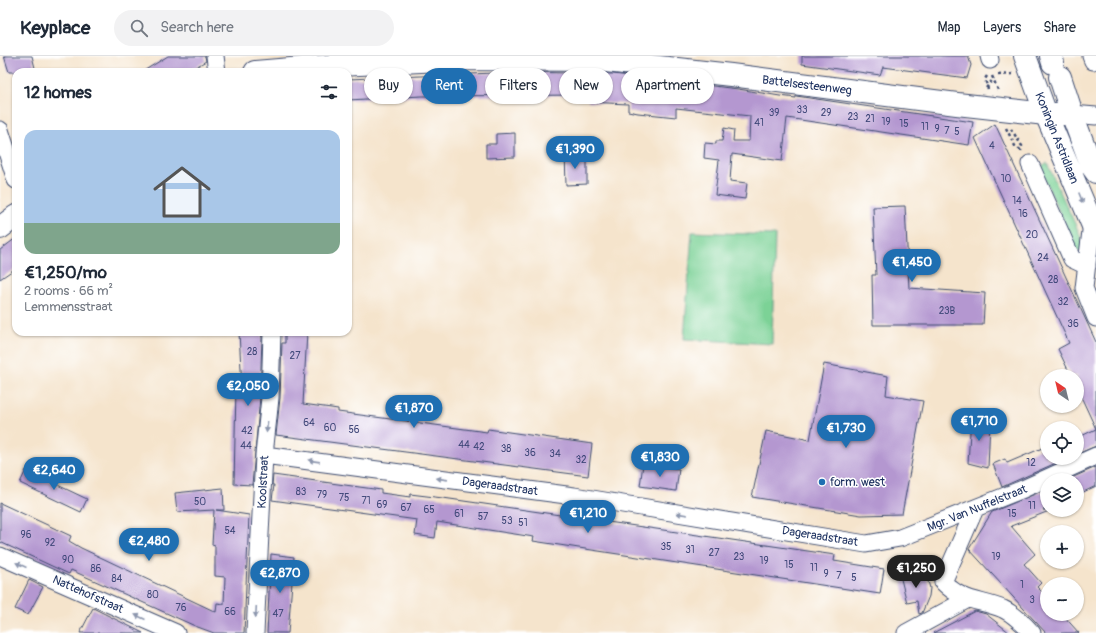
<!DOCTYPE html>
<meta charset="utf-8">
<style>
body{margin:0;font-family:Pangolin,sans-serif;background:#f2f2f3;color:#1f2937;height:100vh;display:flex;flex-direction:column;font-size:15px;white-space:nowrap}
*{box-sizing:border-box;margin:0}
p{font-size:13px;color:#747a83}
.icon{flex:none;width:22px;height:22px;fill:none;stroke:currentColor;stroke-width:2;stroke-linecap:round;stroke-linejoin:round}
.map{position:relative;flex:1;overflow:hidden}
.sheet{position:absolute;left:12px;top:12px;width:340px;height:268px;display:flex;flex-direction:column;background:#fff;border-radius:12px;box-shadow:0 1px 3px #0004}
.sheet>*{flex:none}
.hud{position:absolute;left:364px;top:12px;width:380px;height:36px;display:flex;gap:8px}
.needle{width:26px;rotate:325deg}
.buttons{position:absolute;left:1040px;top:313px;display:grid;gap:8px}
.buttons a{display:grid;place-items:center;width:44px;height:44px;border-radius:50%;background:#fff;box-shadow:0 1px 3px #0004;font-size:20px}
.price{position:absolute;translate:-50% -34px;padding:0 9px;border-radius:14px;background:#1f6fb2;color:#fff;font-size:13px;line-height:26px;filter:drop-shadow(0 1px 2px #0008)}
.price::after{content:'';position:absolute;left:50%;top:24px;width:12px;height:9px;margin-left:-6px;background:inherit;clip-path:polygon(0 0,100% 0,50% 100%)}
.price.current{background:#222;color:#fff}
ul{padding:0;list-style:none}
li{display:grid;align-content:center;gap:8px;height:212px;padding:0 12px}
li span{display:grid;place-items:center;height:124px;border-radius:12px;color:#555}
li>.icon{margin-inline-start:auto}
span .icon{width:72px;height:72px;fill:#fffc;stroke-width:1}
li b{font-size:17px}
h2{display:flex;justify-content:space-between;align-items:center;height:48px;padding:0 12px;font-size:17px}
.tag{padding:0 14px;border-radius:18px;background:#fff;box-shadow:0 1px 3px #0004;font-size:14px;line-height:36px}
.tag.current{background:#1f6fb2;color:#fff}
header{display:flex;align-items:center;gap:24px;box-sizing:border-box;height:56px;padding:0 20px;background:#fff;border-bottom:1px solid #e0e1e3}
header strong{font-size:19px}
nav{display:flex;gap:22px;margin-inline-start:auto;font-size:14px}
.search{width:280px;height:36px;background:#f2f2f3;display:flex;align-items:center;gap:10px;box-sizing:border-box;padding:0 14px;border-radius:22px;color:#747a83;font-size:15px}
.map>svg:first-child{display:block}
.green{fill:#7bd296;stroke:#4b807a}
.building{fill:#b497d0}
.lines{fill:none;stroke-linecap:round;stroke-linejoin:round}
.minor-casing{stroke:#3c4a6e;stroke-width:19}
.secondary-casing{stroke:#3c4a6e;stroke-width:24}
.primary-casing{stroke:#3c4a6e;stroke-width:24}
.path{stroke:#3c4a6e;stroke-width:2.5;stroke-dasharray:3 3;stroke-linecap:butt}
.minor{stroke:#fff;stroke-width:17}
.secondary{stroke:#fff;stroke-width:22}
.primary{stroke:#fff;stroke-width:22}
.oneway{fill:#8d97ae}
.poi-dot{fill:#1f6fb2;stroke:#fff;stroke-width:1.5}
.labels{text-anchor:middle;stroke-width:3;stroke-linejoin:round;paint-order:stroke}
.number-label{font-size:10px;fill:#41497a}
.street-label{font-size:12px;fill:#1b2f5e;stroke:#fff}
.poi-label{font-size:12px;fill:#1b2f5e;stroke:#fff;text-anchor:start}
</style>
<header>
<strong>Keyplace</strong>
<div class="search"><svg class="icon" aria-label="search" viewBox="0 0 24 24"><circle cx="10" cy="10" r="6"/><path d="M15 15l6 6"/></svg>Search here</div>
<nav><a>Map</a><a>Layers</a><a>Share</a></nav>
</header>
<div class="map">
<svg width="1096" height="577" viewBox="0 0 1096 577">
<rect width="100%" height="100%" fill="#fff"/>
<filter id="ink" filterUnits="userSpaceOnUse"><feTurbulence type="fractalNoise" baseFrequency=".025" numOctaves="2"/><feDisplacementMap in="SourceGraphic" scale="8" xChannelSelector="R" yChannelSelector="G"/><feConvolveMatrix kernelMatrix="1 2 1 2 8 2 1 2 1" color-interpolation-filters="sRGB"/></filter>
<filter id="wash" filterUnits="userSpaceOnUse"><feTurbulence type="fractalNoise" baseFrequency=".012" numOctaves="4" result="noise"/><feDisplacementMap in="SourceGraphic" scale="16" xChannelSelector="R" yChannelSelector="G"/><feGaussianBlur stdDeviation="0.9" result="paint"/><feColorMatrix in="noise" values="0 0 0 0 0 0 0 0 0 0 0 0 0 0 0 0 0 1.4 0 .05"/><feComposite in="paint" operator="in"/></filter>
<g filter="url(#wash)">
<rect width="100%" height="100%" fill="#f5e4cc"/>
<path class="green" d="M1047,107L1082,183L1081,195L1077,196L1039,111Z
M692,176L775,179L772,288L684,283Z"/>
<g id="blocks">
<path class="building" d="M4,0H32L36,16H9Z
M168,0H205L206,5L187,16H142Z
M802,0H968L971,9L967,22L883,11L880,19L802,8Z
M519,16L613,18L738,33L780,40L796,42V40L973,66L969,89L787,62L782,105L732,98L730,125L747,127L745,143L715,139L719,104L704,102L705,87L716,88V85H722L724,72L734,74L733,85H749L750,60L676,52V61L638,57L628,55V48L588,46V39L422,40L348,44V23Z
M995,68L1096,286V373L1077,332V320H1071L1058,293L1069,287L975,82Z
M515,77V101L486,102V88H496V78Z
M565,97H579V105H587V128L566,129Z
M905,150L909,232L985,237L983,269H873L872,219H876L873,151Z
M16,182V212L0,223V194Z
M239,276H261L262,282L260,341L252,429L234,428L236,332H242Z
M285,276H307L303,348L338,353V356L487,376L488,373L592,388L588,420L276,379L280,342L282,287H285Z
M824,308L888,320L886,339L923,345L902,458L861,459L752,441L766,375L810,384Z
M971,361L990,364L988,412L968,407Z
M1096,373V390L1077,398V382Z
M1047,390V402H1067L1002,431L993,408L1005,403L1007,407Z
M643,408L679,413L676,435L640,430Z
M1096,411V430L1077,439V424H1067Z
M26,414L87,443L81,456L20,427Z
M273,419L381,434V437L410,441V438L443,442L835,499L834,505L884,513L880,538L533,485L534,481L437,466L435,482L415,479L417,464L272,444L274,429H272Z
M223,432L224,454H216L249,459L244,577H214L195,570L71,514L69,518L0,486V447L71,480L69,485L81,492L216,556L217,547L224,548L225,521L215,520V490L212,489L214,454L177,456L175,437Z
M1047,433V452L1043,454L1049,455L1011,470L1035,498L1024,508L1041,527L1037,531L1047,541V558H1062L1079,577H1046L969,493L992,456Z
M271,498L294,501L288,577H267Z
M899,515L926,519L930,532L929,540L922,557L919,558L917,545L907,547Z
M29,524L43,531L28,559L15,553Z
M93,552L143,577H80Z
M975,555L986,558L1010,577H933Z"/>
</g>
</g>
<g filter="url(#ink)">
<use href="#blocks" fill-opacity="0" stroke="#3c4a6e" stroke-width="1"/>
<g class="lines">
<g class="minor-casing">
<path id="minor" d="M215,0L217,16
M989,0L990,4
M1091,0L1093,5
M1072,58L1096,60
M0,74L16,124
M1030,108L1072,203L1087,210
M1092,167L1084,232L1096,262
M264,399L574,440L866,488L900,482L1023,433L1096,400
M975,453L943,526C964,547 978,543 1003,553C1012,557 1025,569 1032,577
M0,500L176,577
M255,577L264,399L270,342L272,276
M906,577L968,543"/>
</g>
<g class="secondary-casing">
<path id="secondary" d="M255,16L339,9L462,3L597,4L731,19L957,48L1046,58H1072
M0,172L16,160"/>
</g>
<g class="primary-casing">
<path id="primary" d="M1025,0L1046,58L1096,177
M1051,0L1053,7
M1060,21L1072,58L1091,109L1096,116"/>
</g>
<path class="path" d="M998,19L1013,18
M987,20L985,23L988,33
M992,20L998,34
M986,32L994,22
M1006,72L1015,90L1022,95
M1011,73L1022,90L1021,95"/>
<use href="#minor" class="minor"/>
<use href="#secondary" class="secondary"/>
<use href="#primary" class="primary"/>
</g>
<defs><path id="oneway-solid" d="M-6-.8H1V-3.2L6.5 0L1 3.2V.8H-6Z"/></defs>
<g class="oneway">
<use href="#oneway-solid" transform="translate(1081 142) rotate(68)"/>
<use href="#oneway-solid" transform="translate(267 371) rotate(96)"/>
<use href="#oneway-solid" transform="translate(314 405) rotate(-172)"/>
<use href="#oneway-solid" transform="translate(442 423) rotate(-172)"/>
<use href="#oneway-solid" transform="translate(682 458) rotate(-171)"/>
<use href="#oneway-solid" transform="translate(21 509) rotate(-156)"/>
<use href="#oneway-solid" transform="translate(256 556) rotate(93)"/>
<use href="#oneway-solid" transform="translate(140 561) rotate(-156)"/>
</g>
</g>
<circle class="poi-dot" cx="822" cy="426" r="4"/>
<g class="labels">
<g class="number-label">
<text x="802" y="57">33</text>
<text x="774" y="60">39</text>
<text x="826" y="60">29</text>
<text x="853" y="64">23</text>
<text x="870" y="66">21</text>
<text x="886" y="69">19</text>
<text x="759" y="70">41</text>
<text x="904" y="71">15</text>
<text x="925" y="74">11</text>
<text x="937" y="76">9</text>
<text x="947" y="78">7</text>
<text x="957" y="79">5</text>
<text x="992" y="93">4</text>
<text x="1006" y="126">10</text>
<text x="1017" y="148">14</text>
<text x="1023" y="161">16</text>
<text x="1032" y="182">20</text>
<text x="1043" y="205">24</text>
<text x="1053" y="227">28</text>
<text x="1063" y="249">32</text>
<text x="947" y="258">23B</text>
<text x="1073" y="271">36</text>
<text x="252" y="299">28</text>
<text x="295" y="303">27</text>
<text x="309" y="370">64</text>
<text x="330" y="375">60</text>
<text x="354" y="377">56</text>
<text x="247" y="378">42</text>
<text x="464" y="392">44</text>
<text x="246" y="393">44</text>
<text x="479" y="394">42</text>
<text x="506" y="396">38</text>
<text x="530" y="400">36</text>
<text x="555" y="401">34</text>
<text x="581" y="407">32</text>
<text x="1031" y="410">12</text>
<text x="301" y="439">83</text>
<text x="322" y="442">79</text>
<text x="344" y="445">75</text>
<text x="366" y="448">71</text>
<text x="200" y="449">50</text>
<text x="382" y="452">69</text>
<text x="1032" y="453">11</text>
<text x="406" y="455">67</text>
<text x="429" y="457">65</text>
<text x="459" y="461">61</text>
<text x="1012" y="461">15</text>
<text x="483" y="464">57</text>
<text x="507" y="468">53</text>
<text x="523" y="470">51</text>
<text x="230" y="478">54</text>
<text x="26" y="482">96</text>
<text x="50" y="490">92</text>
<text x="666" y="494">35</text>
<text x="690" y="497">31</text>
<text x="714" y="500">27</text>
<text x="739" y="504">23</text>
<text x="996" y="504">19</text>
<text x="68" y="507">90</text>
<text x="764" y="508">19</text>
<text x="789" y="512">15</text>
<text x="814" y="515">11</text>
<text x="96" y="516">86</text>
<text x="826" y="521">9</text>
<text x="839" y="523">7</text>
<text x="854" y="525">5</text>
<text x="117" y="526">84</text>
<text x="1022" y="532">1</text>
<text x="153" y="542">80</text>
<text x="1032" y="547">3</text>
<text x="181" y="555">76</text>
<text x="230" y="559">66</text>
<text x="278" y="561">47</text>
</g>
<g class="street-label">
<text transform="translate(807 29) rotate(7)" y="4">Battelsesteenweg</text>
<text transform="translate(1057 82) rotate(68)" y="4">Koningin Astridlaan</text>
<text transform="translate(263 426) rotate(-87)" y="4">Koolstraat</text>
<text transform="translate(500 430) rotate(8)" y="4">Dageraadstraat</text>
<text transform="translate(977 452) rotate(-22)" y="4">Mgr. Van Nuffelstraat</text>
<text transform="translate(820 480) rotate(9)" y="4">Dageraadstraat</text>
<text transform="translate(88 538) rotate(24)" y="4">Nattehofstraat</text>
</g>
<g class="poi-label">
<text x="830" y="430">form. west</text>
</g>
</g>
</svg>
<div class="buttons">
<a><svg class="needle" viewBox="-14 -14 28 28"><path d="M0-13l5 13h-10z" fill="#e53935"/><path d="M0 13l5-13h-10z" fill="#747a83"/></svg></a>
<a><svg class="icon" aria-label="locate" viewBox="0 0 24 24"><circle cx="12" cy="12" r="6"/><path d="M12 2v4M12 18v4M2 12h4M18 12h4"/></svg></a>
<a><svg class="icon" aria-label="layers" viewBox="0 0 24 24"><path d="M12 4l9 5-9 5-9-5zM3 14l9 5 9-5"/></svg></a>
<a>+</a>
<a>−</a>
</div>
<b class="price" style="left:575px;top:114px">€1,390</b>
<b class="price" style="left:912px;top:227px">€1,450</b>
<b class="price" style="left:248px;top:351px">€2,050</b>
<b class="price" style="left:414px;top:373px">€1,870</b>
<b class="price" style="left:979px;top:386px">€1,710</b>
<b class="price" style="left:846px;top:393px">€1,730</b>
<b class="price" style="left:660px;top:422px">€1,830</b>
<b class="price" style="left:54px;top:435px">€2,640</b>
<b class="price" style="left:588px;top:478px">€1,210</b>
<b class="price" style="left:149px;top:506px">€2,480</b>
<b class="price current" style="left:916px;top:533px">€1,250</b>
<b class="price" style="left:280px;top:538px">€2,870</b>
<div class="hud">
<a class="tag">Buy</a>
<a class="tag current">Rent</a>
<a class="tag">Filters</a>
<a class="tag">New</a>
<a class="tag">Apartment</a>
</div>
<section class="sheet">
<h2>12 homes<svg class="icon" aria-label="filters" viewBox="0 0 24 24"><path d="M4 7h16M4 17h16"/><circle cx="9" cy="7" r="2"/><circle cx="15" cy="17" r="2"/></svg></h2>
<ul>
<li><span style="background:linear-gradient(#a9c7e8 75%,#7fa58c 0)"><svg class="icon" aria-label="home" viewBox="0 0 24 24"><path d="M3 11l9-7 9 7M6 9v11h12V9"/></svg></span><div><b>€1,250/mo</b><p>2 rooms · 66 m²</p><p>Lemmensstraat</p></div></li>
</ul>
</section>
</div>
